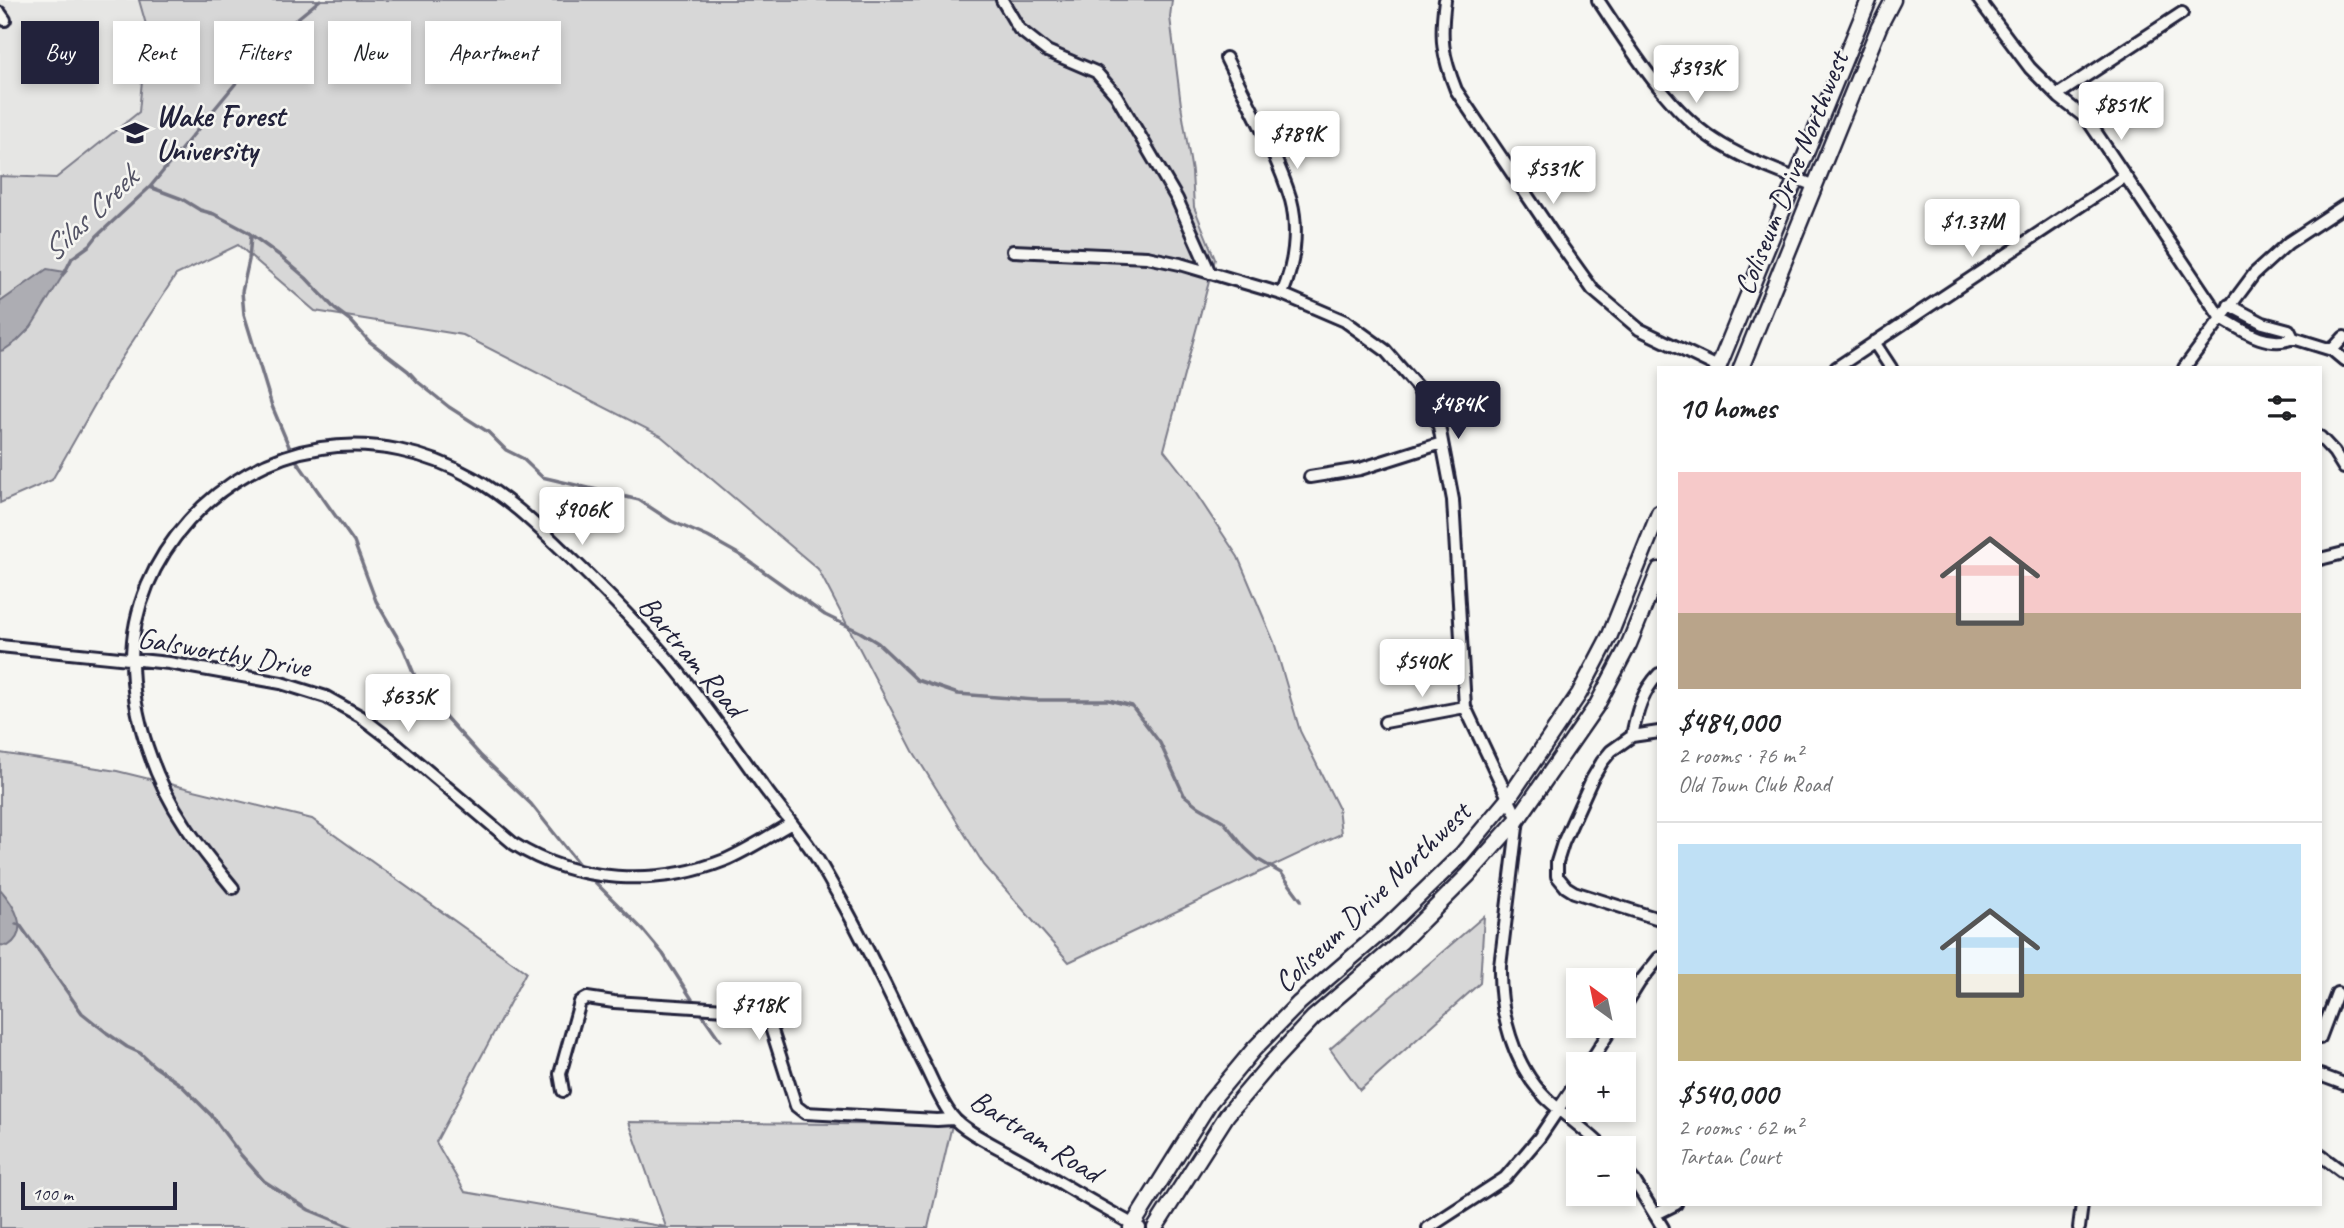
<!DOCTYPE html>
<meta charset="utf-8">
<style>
body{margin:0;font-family:Caveat,sans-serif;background:#f6f6f6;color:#202124;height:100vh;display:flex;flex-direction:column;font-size:26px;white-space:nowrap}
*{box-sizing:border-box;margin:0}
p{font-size:23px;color:#757577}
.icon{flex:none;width:38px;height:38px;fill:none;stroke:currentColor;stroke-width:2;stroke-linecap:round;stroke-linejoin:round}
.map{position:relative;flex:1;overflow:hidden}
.drawer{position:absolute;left:1657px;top:366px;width:665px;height:840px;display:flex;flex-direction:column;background:#fff;border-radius:0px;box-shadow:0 4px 10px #0003}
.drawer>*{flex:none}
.guide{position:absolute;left:21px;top:21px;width:665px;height:63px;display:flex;gap:14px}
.needle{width:46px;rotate:327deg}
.controls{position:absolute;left:1566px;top:968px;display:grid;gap:14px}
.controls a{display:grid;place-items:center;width:70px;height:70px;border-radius:0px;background:#fff;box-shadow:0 4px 10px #0003;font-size:35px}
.scale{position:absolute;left:21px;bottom:18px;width:156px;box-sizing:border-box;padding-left:7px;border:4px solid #22223b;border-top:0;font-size:19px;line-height:24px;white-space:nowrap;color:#22223b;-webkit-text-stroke:5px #f6f6f2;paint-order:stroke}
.price{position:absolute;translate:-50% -60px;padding:0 16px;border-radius:7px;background:#fff;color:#222;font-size:23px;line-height:46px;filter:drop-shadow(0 2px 4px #0008)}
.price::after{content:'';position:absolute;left:50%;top:42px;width:21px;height:16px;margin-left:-10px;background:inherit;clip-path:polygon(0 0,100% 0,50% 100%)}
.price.active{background:#22223b;color:#fff}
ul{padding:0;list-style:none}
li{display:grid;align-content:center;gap:14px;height:371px;padding:0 21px}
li+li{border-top:2px solid #e0e0e0}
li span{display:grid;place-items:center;height:217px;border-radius:0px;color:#555}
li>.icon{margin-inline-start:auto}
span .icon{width:126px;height:126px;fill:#fffc;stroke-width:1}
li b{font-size:30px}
h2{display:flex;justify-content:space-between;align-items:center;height:84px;padding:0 21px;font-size:30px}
.pill{padding:0 24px;border-radius:0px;background:#fff;box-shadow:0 4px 10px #0003;font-size:24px;line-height:63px}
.pill.active{background:#22223b;color:#fff}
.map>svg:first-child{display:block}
.built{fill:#e6e6e4}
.green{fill:#d7d7d7;stroke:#7c7c89;stroke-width:2}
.water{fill:#adadb3;stroke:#757583;stroke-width:2}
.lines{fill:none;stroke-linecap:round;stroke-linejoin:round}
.stream{stroke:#757583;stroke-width:3.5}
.minor-casing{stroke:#22223b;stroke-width:16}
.major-casing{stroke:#22223b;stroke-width:19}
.minor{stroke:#f6f6f2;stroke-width:10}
.major{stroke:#f6f6f2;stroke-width:14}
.labels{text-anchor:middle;stroke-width:5;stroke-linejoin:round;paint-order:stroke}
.poi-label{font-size:30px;font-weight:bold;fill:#22223b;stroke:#f6f6f2;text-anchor:start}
.street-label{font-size:30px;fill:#22223b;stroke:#f6f6f2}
.water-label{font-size:32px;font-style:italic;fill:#535365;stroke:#f6f6f2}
</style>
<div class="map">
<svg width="2344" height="1228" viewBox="0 0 2344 1228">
<rect width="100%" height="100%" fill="#f6f6f2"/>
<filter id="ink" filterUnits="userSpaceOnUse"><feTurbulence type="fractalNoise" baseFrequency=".0143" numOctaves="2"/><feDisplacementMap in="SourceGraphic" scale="14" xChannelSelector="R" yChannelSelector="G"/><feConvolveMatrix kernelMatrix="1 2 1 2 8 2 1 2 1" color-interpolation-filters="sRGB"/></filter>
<g filter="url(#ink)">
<path class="built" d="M0,0H298L0,289Z"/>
<path class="green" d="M139,0H1172L1170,17L1181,105L1192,172L1194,207L1215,259L1164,450L1185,477L1238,557L1274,642L1300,731L1338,807L1341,834L1069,962L984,865L913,751L818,569L661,436L463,335L315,311L238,245L176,275L119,362L52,480L0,503V176L56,178L139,112L147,28Z
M0,753L117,771L312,819L526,972L436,1142L465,1192L666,1227L629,1122L952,1125L928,1228H0Z
M1484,916L1480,983L1360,1090L1330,1049Z"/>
<path class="water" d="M47,269L65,272L31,327L17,341L4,350L0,351V302Z
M0,889C14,905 31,931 8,946L0,945Z"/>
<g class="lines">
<path class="stream" d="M150,187L182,199L200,210L214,214L246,231L279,255L306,278L335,309L351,321L369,341L408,371L418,382L449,407L488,432L506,450L522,458L542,477L639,500L671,521L708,537L742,556L825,615L860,632L878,643L917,680L958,694L1035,700H1109L1132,706L1160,743L1184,795L1199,807L1223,821L1245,848L1257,859L1281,873L1301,900
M251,236L249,260L242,292L244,314L272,406L293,456L354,542L376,601L403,647L416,679L431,701L480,755L531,804L581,867
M62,275L65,272L72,258L90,245L97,236L150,187L236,83L282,31L320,0
M591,878L643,930L663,954L695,1004
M16,924L20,925L82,1013L107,1033L127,1047L140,1053L154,1066L181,1085L211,1115L241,1155L264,1181L309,1210L353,1228
M699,1010L720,1040"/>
<g class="minor-casing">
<path id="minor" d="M1002,0L1019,29L1047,51L1096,72L1116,95L1177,199L1210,273
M1445,0C1440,38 1442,55 1456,90L1555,237L1593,290L1639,329L1720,368
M1598,0C1629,46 1666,108 1713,139C1744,160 1781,172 1815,186
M1979,0L2030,68L2060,98L2087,119L2220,317C2242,330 2268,349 2293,338L2332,350L2344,360
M0,13L5,20
M1226,58C1247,101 1277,154 1291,200C1299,230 1294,266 1282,294
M2057,95L2182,13
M1013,251L1147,257L1180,264L1282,294L1345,321L1385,350L1417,387L1439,426L1453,500L1465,707L1518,819L1500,966C1499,1011 1513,1065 1546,1098C1565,1116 1586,1130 1604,1148
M2229,305L2263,323L2289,330L2293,338
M1874,342L1891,368
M2332,350L2344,337
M1836,368L2125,176
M2184,368L2254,274L2288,243L2344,206
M2320,437L2334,452L2344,468
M1310,477L1360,469L1442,443
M2320,559L2344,553
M0,646L169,663L281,683L326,697L360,716L390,739L514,844C575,883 657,887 725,860C748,850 769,836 790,824
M1659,674C1642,692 1637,711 1632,736L1659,732
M1385,722L1465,707
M1632,736L1611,751L1602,762L1592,779L1563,843L1557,862V876L1566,887L1574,892L1659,919
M233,888C216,867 199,847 185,825C154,779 132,716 132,660C132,557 220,463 321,448C373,440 427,452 473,478C511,499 543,532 574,561C608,594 641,627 671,663C703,701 731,742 760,782C776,804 793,824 808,845C820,861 829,880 840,898C870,951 895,1007 923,1062C932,1079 940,1101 952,1116C962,1130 994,1145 1010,1154C1054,1178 1096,1205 1140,1228
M1624,1007L1639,983L1659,958
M2320,1038L2337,993
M1589,1064L1613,1026
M2320,1075L2344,1084
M563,1091L560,1074L580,1002L587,998L614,1002L757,1011L768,1018L796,1106L805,1113L937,1120L953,1119
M2320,1155L2344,1173
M1624,1169L1635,1182L1663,1228
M1656,1214L1676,1204
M1428,1228L1505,1178L1539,1138L1578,1080
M2079,1228L2082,1204"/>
</g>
<g class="major-casing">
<path id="major" d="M1718,368L1869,0
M1741,368L1879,27L1893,0
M1131,1228L1210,1102L1254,1049L1299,1003L1387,927L1462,854L1508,799L1579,694L1610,635L1659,513
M1155,1228L1227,1115L1270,1064L1313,1018L1401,942L1468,875L1518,819L1597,705L1629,644L1659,570"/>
</g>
<use href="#minor" class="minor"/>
<use href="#major" class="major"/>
</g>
</g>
<defs>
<g id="university-bare" transform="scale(2.1)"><path d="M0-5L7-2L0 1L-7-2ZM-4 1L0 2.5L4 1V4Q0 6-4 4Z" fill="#22223b" stroke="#f6f6f2" stroke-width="2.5" paint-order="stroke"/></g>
</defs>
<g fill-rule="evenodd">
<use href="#university-bare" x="135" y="133"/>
</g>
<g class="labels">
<g class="poi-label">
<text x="156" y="126">Wake Forest<tspan x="156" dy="34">University</tspan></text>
</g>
<g class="street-label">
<text transform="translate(1791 173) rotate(-68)" y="10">Coliseum Drive Northwest</text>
<text transform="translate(224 652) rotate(10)" y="10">Galsworthy Drive</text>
<text transform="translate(692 656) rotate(50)" y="10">Bartram Road</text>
<text transform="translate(1372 897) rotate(-44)" y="10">Coliseum Drive Northwest</text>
<text transform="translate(1036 1136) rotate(32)" y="10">Bartram Road</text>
</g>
<g class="water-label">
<text transform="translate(89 214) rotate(-44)" y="11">Silas Creek</text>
</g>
</g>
</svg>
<div class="controls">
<a><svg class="needle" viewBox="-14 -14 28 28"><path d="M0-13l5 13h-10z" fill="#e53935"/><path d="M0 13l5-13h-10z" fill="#757577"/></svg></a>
<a>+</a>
<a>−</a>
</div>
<div class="scale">100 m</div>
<b class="price" style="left:1696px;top:105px">$393K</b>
<b class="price" style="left:2121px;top:142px">$851K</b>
<b class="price" style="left:1297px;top:171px">$789K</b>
<b class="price" style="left:1553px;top:206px">$531K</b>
<b class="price" style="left:1972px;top:259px">$1.37M</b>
<b class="price active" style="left:1458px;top:441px">$484K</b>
<b class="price" style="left:582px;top:547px">$906K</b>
<b class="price" style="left:1422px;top:699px">$540K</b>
<b class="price" style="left:408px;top:734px">$635K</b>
<b class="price" style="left:759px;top:1042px">$718K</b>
<div class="guide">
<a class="pill active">Buy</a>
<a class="pill">Rent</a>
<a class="pill">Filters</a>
<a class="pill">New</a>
<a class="pill">Apartment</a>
</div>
<section class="drawer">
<h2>10 homes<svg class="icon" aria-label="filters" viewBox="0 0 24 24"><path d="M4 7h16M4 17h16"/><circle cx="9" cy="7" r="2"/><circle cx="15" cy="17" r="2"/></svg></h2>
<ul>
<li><span style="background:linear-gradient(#f6c9c9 65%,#b9a48a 0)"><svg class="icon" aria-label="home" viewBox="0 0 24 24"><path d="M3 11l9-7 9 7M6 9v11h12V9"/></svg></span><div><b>$484,000</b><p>2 rooms · 76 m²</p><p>Old Town Club Road</p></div></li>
<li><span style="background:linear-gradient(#bfe0f5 60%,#c2b280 0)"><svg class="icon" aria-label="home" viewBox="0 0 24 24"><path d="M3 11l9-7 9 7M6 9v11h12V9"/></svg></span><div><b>$540,000</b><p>2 rooms · 62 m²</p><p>Tartan Court</p></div></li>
</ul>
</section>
</div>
